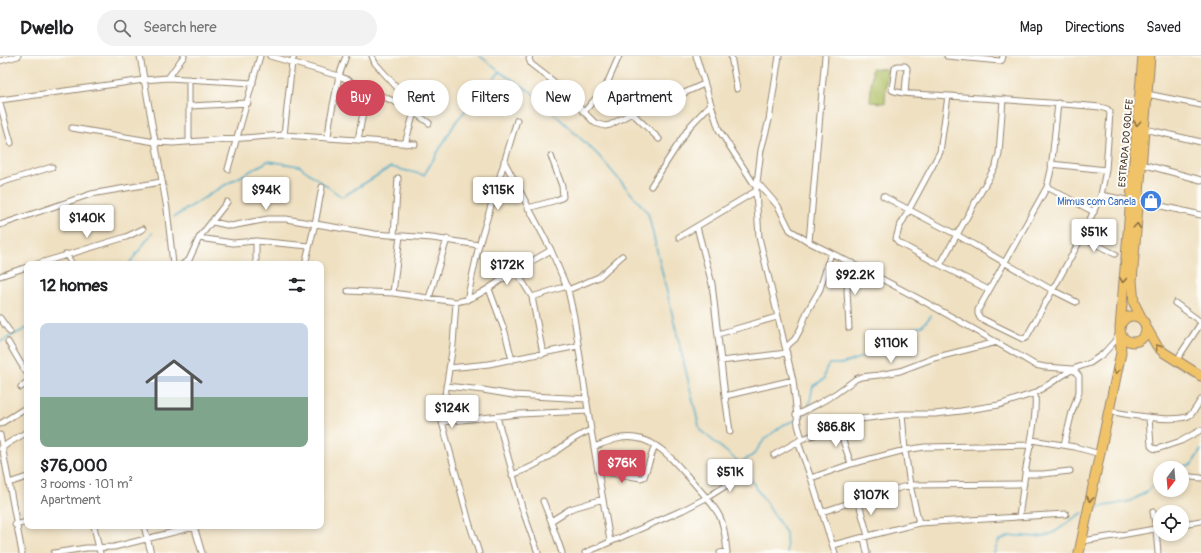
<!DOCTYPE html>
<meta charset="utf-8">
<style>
body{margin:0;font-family:Pangolin,sans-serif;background:#f2f2f2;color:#202124;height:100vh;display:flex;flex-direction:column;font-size:15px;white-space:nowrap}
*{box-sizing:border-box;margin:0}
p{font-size:13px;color:#757577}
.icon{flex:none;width:22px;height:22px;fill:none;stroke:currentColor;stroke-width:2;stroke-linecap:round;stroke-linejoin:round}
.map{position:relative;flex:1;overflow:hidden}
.details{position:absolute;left:24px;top:205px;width:300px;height:268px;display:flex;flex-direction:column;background:#fff;border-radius:8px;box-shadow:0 2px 6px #0003}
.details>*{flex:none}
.hud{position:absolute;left:336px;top:24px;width:380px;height:36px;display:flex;gap:8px}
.needle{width:26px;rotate:196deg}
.buttons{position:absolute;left:1153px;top:405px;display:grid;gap:8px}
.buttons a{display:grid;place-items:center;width:36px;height:36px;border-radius:50%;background:#fff;box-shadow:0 2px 6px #0003;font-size:20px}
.price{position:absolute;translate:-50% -34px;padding:0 9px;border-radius:4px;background:#fff;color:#222;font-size:13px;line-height:26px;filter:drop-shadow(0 1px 2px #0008)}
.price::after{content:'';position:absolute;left:50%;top:24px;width:12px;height:9px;margin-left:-6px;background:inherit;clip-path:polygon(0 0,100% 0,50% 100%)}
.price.active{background:#d1495b;color:#fff}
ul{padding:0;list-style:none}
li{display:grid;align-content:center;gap:8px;height:212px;padding:0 16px}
li span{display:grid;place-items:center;height:124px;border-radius:8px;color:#555}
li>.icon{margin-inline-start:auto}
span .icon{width:72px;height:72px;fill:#fffc;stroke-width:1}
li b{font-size:17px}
h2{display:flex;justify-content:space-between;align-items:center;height:48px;padding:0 16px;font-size:17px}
.chip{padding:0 14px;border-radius:18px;background:#fff;box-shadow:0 2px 6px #0003;font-size:14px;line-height:36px}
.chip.active{background:#d1495b;color:#fff}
header{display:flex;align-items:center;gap:24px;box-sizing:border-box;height:56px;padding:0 20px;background:#fff;border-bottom:1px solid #e0e0e0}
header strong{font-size:19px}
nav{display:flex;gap:22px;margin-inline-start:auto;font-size:14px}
.search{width:280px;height:36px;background:#f2f2f2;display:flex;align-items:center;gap:10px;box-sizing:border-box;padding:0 14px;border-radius:22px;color:#757577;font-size:15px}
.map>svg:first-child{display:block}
.green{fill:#acbe61;stroke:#747440}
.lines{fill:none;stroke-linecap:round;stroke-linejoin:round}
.stream{stroke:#4babca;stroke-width:1.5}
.street-casing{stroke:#958570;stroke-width:7}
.highway-casing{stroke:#958570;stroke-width:11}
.street{stroke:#fff;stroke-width:5}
.highway{stroke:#f1c369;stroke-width:9}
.oneway{stroke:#8d6f40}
.labels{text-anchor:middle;stroke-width:4;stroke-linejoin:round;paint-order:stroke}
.street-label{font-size:10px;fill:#3b2a1e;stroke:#fdfcf7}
.shop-label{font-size:10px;fill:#366cbe;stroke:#fdfcf7;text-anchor:end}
</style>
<header>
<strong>Dwello</strong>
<div class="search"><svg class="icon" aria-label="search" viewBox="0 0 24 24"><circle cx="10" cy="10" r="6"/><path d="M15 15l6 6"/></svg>Search here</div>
<nav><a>Map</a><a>Directions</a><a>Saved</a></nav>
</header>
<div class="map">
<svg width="1201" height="497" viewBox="0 0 1201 497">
<rect width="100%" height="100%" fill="#fdfcf7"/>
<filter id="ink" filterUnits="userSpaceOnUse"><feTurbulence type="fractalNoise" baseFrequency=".025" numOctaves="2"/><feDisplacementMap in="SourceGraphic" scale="8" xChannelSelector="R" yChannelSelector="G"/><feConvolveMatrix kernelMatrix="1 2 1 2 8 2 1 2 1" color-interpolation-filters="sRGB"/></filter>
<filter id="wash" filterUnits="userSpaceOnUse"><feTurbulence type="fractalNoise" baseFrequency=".012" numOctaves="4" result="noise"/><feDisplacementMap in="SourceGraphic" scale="16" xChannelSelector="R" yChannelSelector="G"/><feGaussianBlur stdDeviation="0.9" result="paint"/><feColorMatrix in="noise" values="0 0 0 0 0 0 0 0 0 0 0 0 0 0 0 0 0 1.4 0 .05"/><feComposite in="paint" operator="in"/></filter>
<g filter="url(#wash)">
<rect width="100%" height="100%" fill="#efe0c1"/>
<path class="green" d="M872,12L887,13L885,47L870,46Z"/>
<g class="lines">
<path class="stream" d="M500,16L530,35L598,99L648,157L700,374L740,407L786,477L787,497
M174,161L220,132L268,105L299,110L342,141L391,111L424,119L457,64L500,16L480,0
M129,208L152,177
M0,286L27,272
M809,350L813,330L824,323L825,315L829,308H842L879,295L895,279L922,270L931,260
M799,362L806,357
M740,407L753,399L765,383L783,369L796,364
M1179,412L1192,408L1201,394
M1095,452L1131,445L1148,435L1160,422
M994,497L999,484C1002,483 1007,481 1011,480C1023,479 1036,483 1048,479C1062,474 1070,462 1083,457"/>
</g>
</g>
<g filter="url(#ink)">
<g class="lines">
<g class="street-casing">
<path id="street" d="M140,0L167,153L173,208
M270,0L339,20L408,52L429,67
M372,0L375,7L401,36V49
M530,0L529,3L531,8L553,25L595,67L605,70L610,69L632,57L671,43L704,28
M696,0L719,74L756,131
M731,0L737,33
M779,0L769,64L761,94L756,135L759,181L793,324L798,369L802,383
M825,0L809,186C886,224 962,265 1035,309L1045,311L1073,313L1079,320V336L1072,356L1064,389
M947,0L1000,5L1002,4L1003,0
M0,5L18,0
M168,22L184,0
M189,23V86
M905,37L907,12L905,10H897L895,12L892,34C900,39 924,38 934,39C990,43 1045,46 1100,51L1107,53L1110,56L1106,114L1101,139L1082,181L1026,282L1023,283L980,262L978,258V254L1047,131L1051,114L1058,47
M1147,38L1201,49
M0,44L144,24L168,22L253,27
M0,48L11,87
M190,50L248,47
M584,56L606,30L619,0
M632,57L659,83
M72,72L155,86L173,87L284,79L415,88
M1145,73L1201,86
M284,79L292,6L294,0
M328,82L330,64L339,20L346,0
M358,84L362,62L370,35
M405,88L414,56
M504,105L551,194L568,234L574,261L591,374L610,485
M1051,108L1106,114
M1142,108L1201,124
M228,113L260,0
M757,126L778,150L790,174L809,186
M0,127L52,111
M651,130L690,70L710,49
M1047,131L1094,156
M1101,139L1131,145
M883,140L957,179L1052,234L1076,246
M1139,145L1201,159
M528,152L557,144L563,141L562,130L551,100
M213,166L231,170L268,163H286L375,178L432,182L479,189
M0,169L91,138L161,126
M697,171L712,228L725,340L730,376
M394,179L398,122
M679,181L756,135
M1082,181L1115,198
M199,182L233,187L256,185L309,190
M256,185V208
M66,198L72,208
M37,208L126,181L143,173
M183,208L189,204L199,182L227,146
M305,208L315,168L322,131
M940,209L899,187L896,183L899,172L940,96L948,40
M516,215L532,241L543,298
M0,220L27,211
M489,233L505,276L512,304
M568,234L599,221L622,200
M989,234L940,209L996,109L999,98L1003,43
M348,235L393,237L456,246C476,243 490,231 506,221C521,211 536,203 551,194
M393,237L400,180
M532,241L567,230
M429,242L447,183
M467,244L479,189L517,64
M456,246L453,289L443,351L442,366L469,466L479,497
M1175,247L1201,266
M0,262L10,276
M849,272L847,234L852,207
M718,278L777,261
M8,286L24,313L27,317
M786,291L795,283L801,272L807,256L820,233L831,197
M721,305L787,297
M1176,305L1201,267
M449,312L489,308L578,290
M446,330L483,334L513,339L587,343
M21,331L27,326
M725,340L793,324
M1109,355C1124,358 1178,368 1190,359C1194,356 1198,348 1201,344
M902,358L905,394L910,429L919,467
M796,359L816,349L835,338L856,323L861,321L879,319L900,315L934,302L997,286
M497,361L523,455L538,497
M1149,362L1151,390L1153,392L1157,393L1181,385L1201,374
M442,366L519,358L588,355
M0,368L27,351
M838,370L851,408
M0,379L22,497
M1032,384L1075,391L1100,398
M798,386L811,422L835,497
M594,391C608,386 619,380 635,382C660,385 676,408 692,425C702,437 713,447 720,461C725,472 726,485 727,497
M1,393L7,388L27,376
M774,399L802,383L860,363L902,358H935L961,355L999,349L1035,337L1073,313L1090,307L1103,298L1114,286L1119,278
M598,415L641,422L644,421L655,389
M1025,418H1043L1070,415
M512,419C526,414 540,407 551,399C564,389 576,380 591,374
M1182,420L1201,422
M811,422L851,408L905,394L925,391L1031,389
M9,427L27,421
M858,444L868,480
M543,445L551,465L562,497
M822,456L858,444L910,429L1024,428
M1153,456L1156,473L1158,497
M1019,461C1021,446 1023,432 1025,418C1029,390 1037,366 1035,337
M551,465L570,453L603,443
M1182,468L1201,465
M15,469L27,466
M94,470L100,497
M144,470L151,497
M194,470L202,497
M864,482L867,497
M1082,485L1121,479L1160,472
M833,489L919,467L1066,458
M54,497L86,492L114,491L194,471
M585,497L683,454L708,441L743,419
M720,497L727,495"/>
</g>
<g class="highway-casing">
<path id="highway" d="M1120 273a13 13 0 1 1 26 0a13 13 0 1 1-26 0Z
M1142,263L1134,247L1132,225L1150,0
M1146,271L1157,290L1163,296L1201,320
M1120,272L1143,0
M1079,497L1121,297L1120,277"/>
</g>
<use href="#street" class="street"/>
<use href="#highway" class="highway"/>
</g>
<defs><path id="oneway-chevron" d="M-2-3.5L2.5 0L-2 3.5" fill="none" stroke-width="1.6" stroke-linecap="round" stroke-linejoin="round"/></defs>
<g class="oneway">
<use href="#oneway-chevron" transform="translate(1137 67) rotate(95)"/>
<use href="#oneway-chevron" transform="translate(1137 170) rotate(-85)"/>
<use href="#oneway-chevron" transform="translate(1123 224) rotate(96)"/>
<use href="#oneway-chevron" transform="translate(1158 291) rotate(-131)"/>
<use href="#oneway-chevron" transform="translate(1116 315) rotate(102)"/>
<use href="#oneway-chevron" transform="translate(1090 443) rotate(102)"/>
</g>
</g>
<defs>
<g id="shop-disc" transform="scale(1.15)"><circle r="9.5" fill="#3f7fe0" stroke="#fdfcf7"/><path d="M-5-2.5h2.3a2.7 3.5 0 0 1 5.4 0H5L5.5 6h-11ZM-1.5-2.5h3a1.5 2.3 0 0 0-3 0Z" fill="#fff"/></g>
</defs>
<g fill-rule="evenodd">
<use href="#shop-disc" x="1151" y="145"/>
</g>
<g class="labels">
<g class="street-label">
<text transform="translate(1125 87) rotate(-85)" y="4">ESTRADA DO GOLFE</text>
</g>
<g class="shop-label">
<text x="1136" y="149">Mimus com Canela</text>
</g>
</g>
</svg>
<div class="buttons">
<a><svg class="needle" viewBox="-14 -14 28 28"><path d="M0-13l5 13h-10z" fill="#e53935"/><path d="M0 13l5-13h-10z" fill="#757577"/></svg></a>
<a><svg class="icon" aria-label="locate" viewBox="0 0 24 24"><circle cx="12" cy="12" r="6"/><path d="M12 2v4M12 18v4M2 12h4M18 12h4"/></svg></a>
</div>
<b class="price" style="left:266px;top:155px">$94K</b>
<b class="price" style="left:498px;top:155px">$115K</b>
<b class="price" style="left:87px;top:183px">$140K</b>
<b class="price" style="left:1094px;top:197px">$51K</b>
<b class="price" style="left:507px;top:230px">$172K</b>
<b class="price" style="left:855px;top:240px">$92.2K</b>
<b class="price" style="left:891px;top:308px">$110K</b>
<b class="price" style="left:452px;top:373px">$124K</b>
<b class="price" style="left:836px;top:392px">$86.8K</b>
<b class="price active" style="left:622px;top:428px">$76K</b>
<b class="price" style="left:730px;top:437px">$51K</b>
<b class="price" style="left:871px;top:460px">$107K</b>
<div class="hud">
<a class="chip active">Buy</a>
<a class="chip">Rent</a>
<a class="chip">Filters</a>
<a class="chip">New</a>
<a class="chip">Apartment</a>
</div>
<section class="details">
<h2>12 homes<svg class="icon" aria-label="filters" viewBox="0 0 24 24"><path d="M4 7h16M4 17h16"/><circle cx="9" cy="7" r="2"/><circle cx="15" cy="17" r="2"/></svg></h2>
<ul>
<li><span style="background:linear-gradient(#c9d6e8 60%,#7fa58c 0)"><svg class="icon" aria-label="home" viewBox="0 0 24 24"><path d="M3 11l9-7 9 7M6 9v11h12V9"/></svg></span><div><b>$76,000</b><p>3 rooms · 101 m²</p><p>Apartment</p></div></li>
</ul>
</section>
</div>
